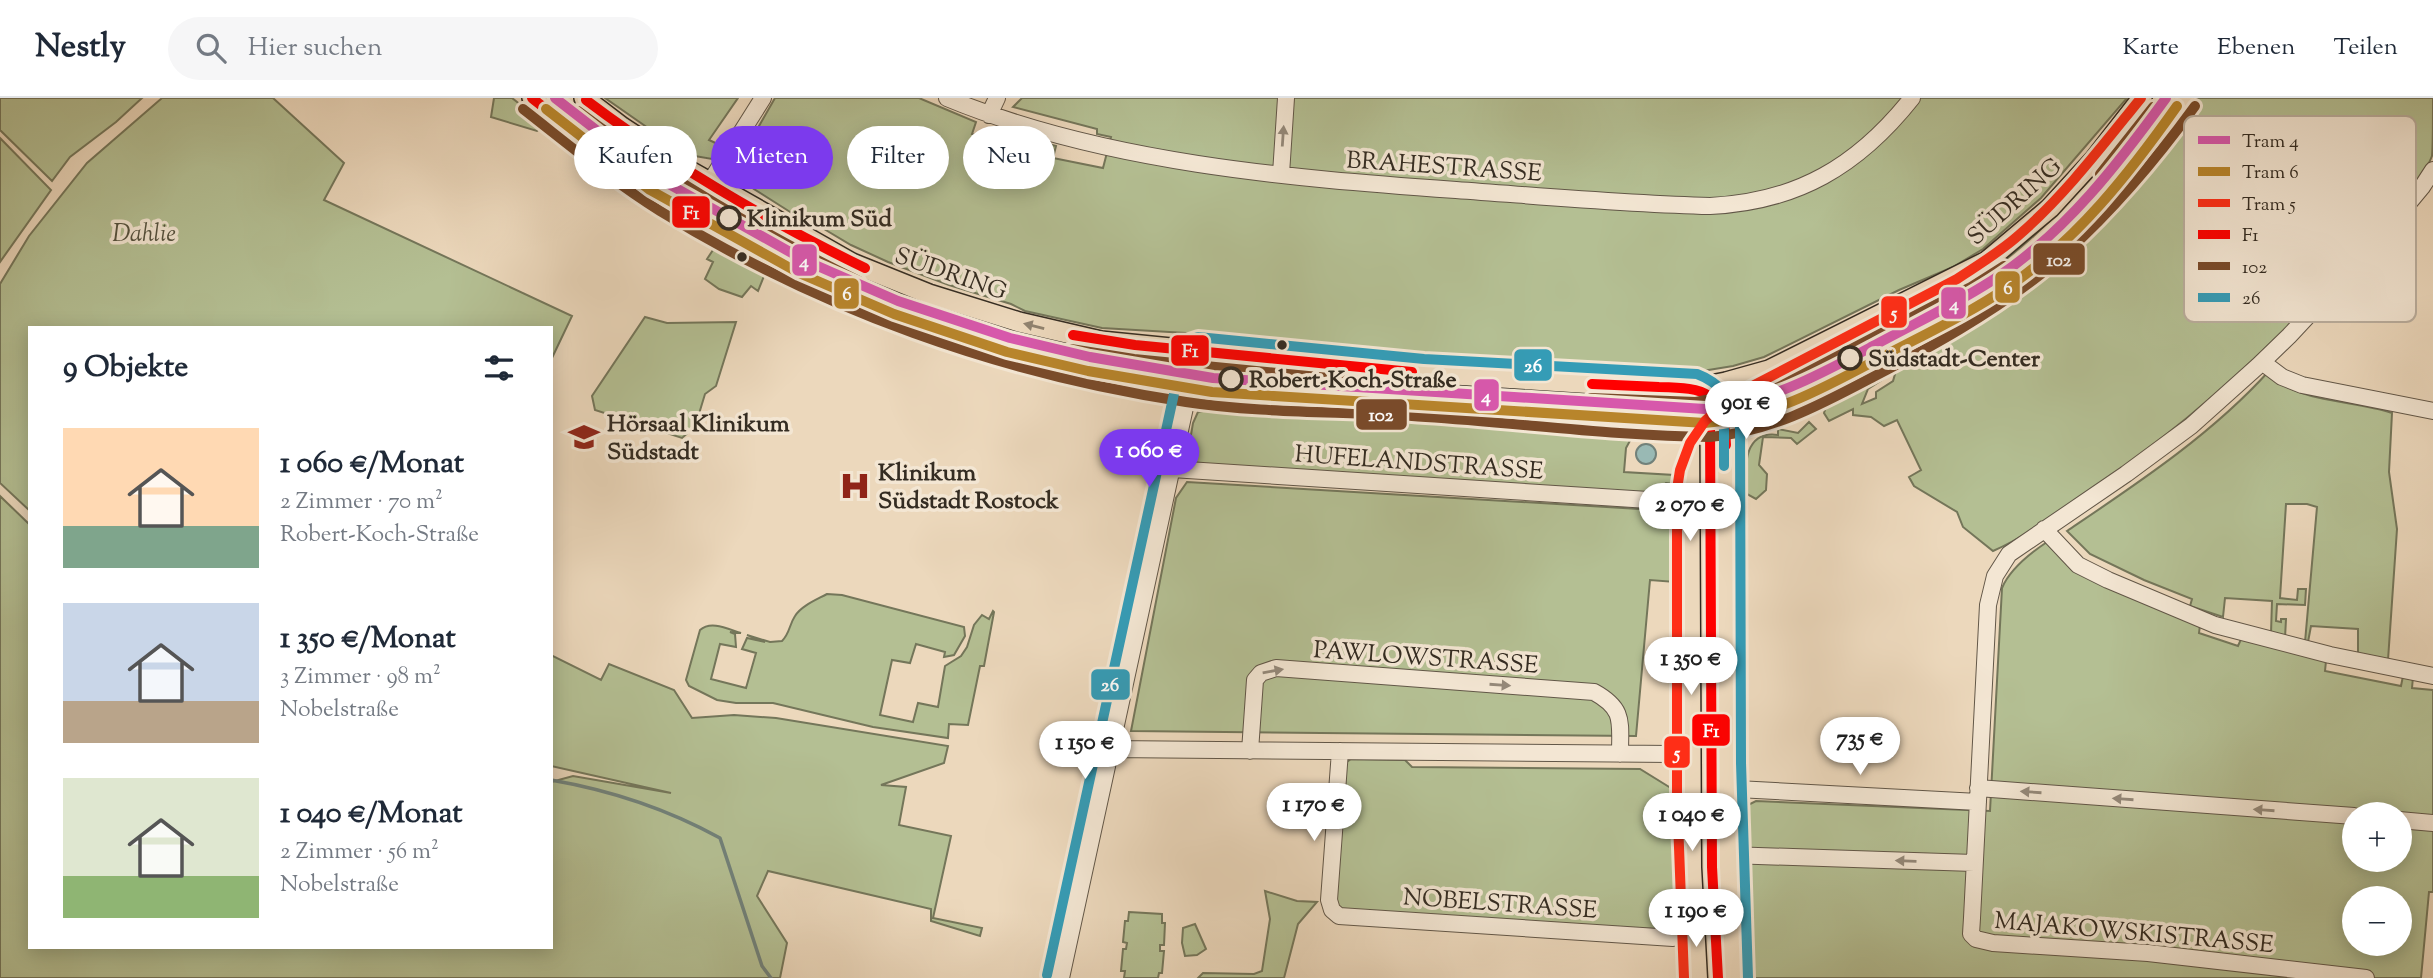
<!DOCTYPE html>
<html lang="de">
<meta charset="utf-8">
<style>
body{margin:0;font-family:"Sorts Mill Goudy",serif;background:#f6f6f7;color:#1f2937;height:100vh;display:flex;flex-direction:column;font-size:26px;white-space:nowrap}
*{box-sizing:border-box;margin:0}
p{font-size:23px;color:#747a83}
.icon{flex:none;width:38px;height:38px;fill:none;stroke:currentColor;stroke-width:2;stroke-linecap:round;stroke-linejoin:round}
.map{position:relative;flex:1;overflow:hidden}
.details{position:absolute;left:28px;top:228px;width:525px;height:623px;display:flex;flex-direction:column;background:#fff;border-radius:0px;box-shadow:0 4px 18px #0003}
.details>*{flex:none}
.hud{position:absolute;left:574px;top:28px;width:665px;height:63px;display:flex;gap:14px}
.tools{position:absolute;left:2342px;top:704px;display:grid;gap:14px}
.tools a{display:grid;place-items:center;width:70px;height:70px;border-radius:50%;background:#fff;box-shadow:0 4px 18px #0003;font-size:35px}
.price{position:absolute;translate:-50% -60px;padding:0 16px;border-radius:24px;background:#fff;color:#222;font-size:23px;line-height:46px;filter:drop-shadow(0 2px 4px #0008)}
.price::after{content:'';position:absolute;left:50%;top:42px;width:21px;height:16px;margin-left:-10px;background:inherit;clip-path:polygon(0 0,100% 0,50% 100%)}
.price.current{background:#7c3aed;color:#fff}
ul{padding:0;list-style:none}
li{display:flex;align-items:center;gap:21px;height:175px;padding:0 35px}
li span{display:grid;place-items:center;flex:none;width:196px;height:140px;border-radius:0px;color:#555}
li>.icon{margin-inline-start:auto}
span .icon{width:84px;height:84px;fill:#fffc;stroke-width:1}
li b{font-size:30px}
h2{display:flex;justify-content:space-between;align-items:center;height:84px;padding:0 35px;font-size:30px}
.pill{padding:0 24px;border-radius:32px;background:#fff;box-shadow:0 4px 18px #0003;font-size:24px;line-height:63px}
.pill.current{background:#7c3aed;color:#fff}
header{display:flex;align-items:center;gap:42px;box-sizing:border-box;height:98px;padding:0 35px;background:#fff;border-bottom:2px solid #e0e1e3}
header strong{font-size:33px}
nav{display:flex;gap:38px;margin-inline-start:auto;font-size:24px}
.search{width:490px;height:63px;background:#f6f6f7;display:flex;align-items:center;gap:18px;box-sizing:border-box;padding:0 24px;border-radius:38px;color:#747a83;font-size:26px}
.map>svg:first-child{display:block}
.green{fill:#b4bf93;stroke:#74765a;stroke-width:2;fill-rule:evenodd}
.water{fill:#99b9b4;stroke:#71817a;stroke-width:2}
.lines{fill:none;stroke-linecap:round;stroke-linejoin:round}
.stream{stroke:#71817a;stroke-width:3.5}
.minor-casing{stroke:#625748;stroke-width:18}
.major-casing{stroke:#342c22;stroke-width:22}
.minor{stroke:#f3e6d3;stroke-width:16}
.major{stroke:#ecd8bc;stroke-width:19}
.bus-1-casing{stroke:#f3e6d3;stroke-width:16}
.bus-2-casing{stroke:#f3e6d3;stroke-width:16}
.bus-3-casing{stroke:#f3e6d3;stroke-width:16}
.bus-1{stroke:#f00;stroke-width:10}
.bus-2{stroke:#7a4b2a;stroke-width:10}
.bus-3{stroke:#359cb6;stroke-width:10}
.tram-1-casing{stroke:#f3e6d3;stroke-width:16}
.tram-2-casing{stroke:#f3e6d3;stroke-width:16}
.tram-3-casing{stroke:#f3e6d3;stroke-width:16}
.tram-1{stroke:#d758ab;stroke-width:10}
.tram-2{stroke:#b8852b;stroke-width:10}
.tram-3{stroke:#ff2e17;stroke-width:10}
.oneway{fill:#94897a}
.oneway2{fill:#90826f}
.stop-dot{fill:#f3e6d3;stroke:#342c22;stroke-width:3.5}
.bus-dot{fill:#342c22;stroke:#f3e6d3;stroke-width:2.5}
.labels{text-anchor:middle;stroke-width:7;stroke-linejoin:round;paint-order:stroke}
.street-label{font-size:24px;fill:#342c22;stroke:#f3e6d3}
.stop-label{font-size:24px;font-weight:bold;fill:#342c22;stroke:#f3e6d3;text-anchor:start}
.park-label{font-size:24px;font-style:italic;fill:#54513e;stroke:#f3e6d3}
.poi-label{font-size:24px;font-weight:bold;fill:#342c22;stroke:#f3e6d3;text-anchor:start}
.key{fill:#f3e6d3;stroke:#baae9e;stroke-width:2}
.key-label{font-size:19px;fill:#342c22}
.line-badge{stroke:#f3e6d3;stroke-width:2.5}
.badge-label{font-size:19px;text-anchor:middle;font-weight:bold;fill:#fff}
</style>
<header>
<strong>Nestly</strong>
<div class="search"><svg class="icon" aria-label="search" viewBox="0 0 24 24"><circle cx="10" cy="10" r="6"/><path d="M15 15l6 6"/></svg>Hier suchen</div>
<nav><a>Karte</a><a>Ebenen</a><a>Teilen</a></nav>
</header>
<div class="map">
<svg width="2433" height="880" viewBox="0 0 2433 880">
<rect width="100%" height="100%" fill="#ecd8bc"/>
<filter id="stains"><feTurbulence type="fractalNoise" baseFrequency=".00286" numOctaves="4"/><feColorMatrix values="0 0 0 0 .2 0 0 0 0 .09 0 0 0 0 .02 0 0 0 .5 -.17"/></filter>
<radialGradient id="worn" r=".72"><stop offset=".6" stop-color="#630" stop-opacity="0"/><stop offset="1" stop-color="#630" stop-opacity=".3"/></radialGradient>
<path class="green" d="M0,0H142L116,24L70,59L52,83L0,32Z
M162,0H273L344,65L324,102L572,218L551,262V229H30V413L0,385V186L29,138L87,65Z
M494,0H512L546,27L537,33L491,19Z
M605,0H738L709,42L722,48L712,61L689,57L681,53Z
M775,0H919L976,24L972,36L1029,53L1033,42L1056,48L1053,60L1103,70L1111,39L1097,36V31L1013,9L1022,0H2127L2041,100L1983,151L1953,169L1899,192L1764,259L1733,268L1690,275H1663L1412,260L1220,237L1102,230L1025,213L1011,206L949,187L888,164L851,147L819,128L817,131L754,91L756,89L737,73L736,68Z
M2198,0H2433C2433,13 2433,48 2432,58C2425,78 2395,109 2381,126C2294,230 2196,322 2083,397C2054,417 2025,439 1993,453L1963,429L1957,414L1914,388L1909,379L1921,372L1897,322L1884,328L1871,319L1853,317V311L1829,323L1824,315L1828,303L1885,271V280L1868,291L1862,306L1876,300V294L1893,283L1898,266C1932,247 1966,228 1999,206C2079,151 2143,79 2198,0Z
M0,40L51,92L0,164Z
M2103,67C2070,103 2037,139 1997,168C1960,195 1916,215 1875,237L1872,232L1935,199Z
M717,146L766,173L758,193L751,188L742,199L719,191L705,181L713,164L707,161Z
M645,219L667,225L736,224L716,288L705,296L695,329L682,340L595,312L592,298Z
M2269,273C2275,279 2282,286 2290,290C2321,305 2359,304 2392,315L2389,374L2397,431L2388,562L2358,556V531L2311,528L2308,544H2305L2317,409L2307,406H2286L2280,500L2297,502L2298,491H2306L2305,507L2277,506L2276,523L2281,524V521H2286L2285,540L2271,535L2272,503L2225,500L2223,519L2190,508L2192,501L2144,482L2090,456L2067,433C2138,385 2211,337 2269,273Z
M1308,289L1682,312L1681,317L1307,294Z
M1217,301L1347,306L1317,315L1217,308Z
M1214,311L1319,321L1329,320L1353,311L1630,336L1632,339L1626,350L1624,374L1674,377L1673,386L1666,385L1653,398L1186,366L1193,325L1198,314Z
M1809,324L1816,331L1797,346L1791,340L1763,339L1759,367L1767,376L1766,392L1756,401L1745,395C1745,370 1743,332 1778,337V331L1798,335Z
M1187,384L1673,413L1677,417L1675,484L1650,482L1636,638L1131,633L1176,400Z
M0,398L30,427V849H551V684L573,678L671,695L551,668V557L601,582L609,566L674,592L692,620L734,617L776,620L948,648L944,665L881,687L906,689L899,727L951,738L933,820L982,830L980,838L931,823V811L768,773L757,798L787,845L780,880H0Z
M2047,444L2200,527L2199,535L2238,548L2242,539L2326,563L2325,573L2401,588L2403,578L2413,579L2412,590L2433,592V794H2429L2421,880H1749L1744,868C1742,836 1730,733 1742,710L1756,703L1990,713L2002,490C2010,471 2029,456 2047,444ZM2354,716H2399V761H2354ZM2354,800H2399V845H2354Z
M827,496L842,497L964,529L965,538L954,557L944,559L945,554L916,546L910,565L892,562L880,617L913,624L918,605L938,609L945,568L961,558L967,549L974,527L982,517L989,521L993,513L994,514L984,568H980L968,627L949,626L948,640L873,629L773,605H736L717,602L689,588L686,582L700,532C711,522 728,531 741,535L730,534L735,536L736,549L720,546L711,581L746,590L756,555L742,551L747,540L765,544L747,537L770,544L782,543C790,535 789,527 795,518C801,508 816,502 827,496Z
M1351,661L1405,662L1412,669L1640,671L1674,692L1680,819L1662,835L1344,813L1334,805L1344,666Z
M1265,793L1297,803L1317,804L1298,826L1284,880H1198L1203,875L1254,876L1262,873L1270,821Z
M1129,814L1162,816V825H1165L1164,847H1160V853H1164L1162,875H1159L1158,880H1124L1125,873H1121L1123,851H1126L1127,845L1123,844L1125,823H1128Z
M1195,826L1206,851L1197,857L1185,858L1182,845L1183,830Z"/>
<path class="water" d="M1636 356a10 10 0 1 1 20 0a10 10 0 1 1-20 0Z"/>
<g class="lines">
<path class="stream" d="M551,682C609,692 669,712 720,740L762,868L771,880"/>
<g class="minor-casing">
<path id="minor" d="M947,0C1104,65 1288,80 1456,92C1540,98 1625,106 1710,108C1797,104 1858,68 1912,0
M989,17L997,0
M1281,76L1286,0
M710,84L763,0
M2262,264L2282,279L2302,287L2433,313
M1172,371L1664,403
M2044,431L2078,467L2108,482L2215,527L2330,557L2433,578
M1111,651L1673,656
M1250,653L1255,582L1261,575L1276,570L1594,594C1625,611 1620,624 1620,656
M1340,653L1329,802L1332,812L1339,818L1673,840
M1718,690L1978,704
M1978,690L2354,718
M2399,722L2433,725
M1729,757L1974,765
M1061,880L1189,291
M2366,880L2148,855L1993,845L1976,841L1971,836L1972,820L1988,507L1995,478L2009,456L2126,376L2191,328L2258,268L2289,238L2373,148L2422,89L2433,72"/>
</g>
<g class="major-casing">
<path id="major" d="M532,0C576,35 620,71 668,101C825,199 1006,265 1190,291C1265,301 1340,298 1416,304C1476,308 1537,313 1597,318C1635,321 1672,325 1710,325C1767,322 1813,296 1863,269C1911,244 1960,218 2004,186C2075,136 2134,70 2184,0
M584,0L622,29L683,69L852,165L929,196L1019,224L1101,243L1423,275L1627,288L1695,290L1726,284L1769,272L1987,163L2050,110L2094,62L2142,0
M691,114L710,84
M1189,291L1198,253
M1722,315L1726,324L1727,665L1734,880
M1718,880L1712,769L1710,325L1724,304L1752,281"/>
</g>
<use href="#minor" class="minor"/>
<use href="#major" class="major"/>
<g class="bus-1-casing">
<path id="bus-1" d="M532,0C576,35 620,71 668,101C827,199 1005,265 1190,291C1268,302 1349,299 1428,305C1522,311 1616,324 1710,325L1712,769L1718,880
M586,2C672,67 768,123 865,170
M1073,237L1135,247L1412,274
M1592,286C1614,287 1637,288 1659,289C1706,290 1724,293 1726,347"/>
</g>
<g class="bus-2-casing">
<path id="bus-2" d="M523,11C568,46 612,83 660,113C821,212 1000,276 1186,304C1265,316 1346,313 1426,319C1520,325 1615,338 1710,339C1770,334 1820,307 1873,279C1931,249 1989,217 2041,176C2100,128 2150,70 2195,8
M578,13C665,79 761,135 859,183
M2100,76L2153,9
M1071,251L1134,261L1411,288
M1591,300L1696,304L1763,290L1971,189L2004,168"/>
</g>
<g class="bus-3-casing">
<path id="bus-3" d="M1190,277L1312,287L1371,286L1415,290
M1591,303L1716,313L1724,324V368
M1047,877L1184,250L1189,242L1198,239L1424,261L1697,276C1718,284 1735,302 1740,324L1741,665L1748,880"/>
</g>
<use href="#bus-1" class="bus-1"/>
<use href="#bus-2" class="bus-2"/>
<use href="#bus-3" class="bus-3"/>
<g class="tram-1-casing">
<path id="tram-1" d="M555,0L658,80L806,163L898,203L1010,240L1090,259L1213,280L1705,311C1768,305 1819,277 1873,248C1915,225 1959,205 1999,178C2067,132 2118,66 2166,0"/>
</g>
<g class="tram-2-casing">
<path id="tram-2" d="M546,11L650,92L799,175L894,216L1007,254L1088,273L1212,294L1705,325C1769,320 1822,291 1878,261C1921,238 1967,217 2008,189C2077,142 2129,76 2177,8"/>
</g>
<g class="tram-3-casing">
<path id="tram-3" d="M1684,880L1677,697V391L1680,372L1690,345L1705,323L1727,303L1741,294L1957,181C1978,167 2000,154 2019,137C2065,97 2102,48 2141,0"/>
</g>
<use href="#tram-1" class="tram-1"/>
<use href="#tram-2" class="tram-2"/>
<use href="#tram-3" class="tram-3"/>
</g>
<defs><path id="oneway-solid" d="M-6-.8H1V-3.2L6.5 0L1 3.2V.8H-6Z" transform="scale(1.75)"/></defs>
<g class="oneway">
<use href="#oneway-solid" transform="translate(1283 38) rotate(-86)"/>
<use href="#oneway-solid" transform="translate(1273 573) rotate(-10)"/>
<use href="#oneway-solid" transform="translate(1500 587) rotate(4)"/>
<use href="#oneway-solid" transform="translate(2031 694) rotate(-176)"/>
<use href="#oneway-solid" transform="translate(2123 701) rotate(-176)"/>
<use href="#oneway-solid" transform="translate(2264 712) rotate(-176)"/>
<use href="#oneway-solid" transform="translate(1906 763) rotate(-178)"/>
</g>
<use class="oneway2" href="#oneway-solid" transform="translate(1034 228) rotate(-166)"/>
<defs>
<g id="university-bare" transform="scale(2.415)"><path d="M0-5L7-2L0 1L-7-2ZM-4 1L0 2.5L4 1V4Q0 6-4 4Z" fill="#8f2418" stroke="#f3e6d3" stroke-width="2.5" paint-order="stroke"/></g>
<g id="hospital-bare" transform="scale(2.415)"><path d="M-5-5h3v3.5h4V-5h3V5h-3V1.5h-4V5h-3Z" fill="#8f2418" stroke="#f3e6d3" stroke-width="2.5" paint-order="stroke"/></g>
</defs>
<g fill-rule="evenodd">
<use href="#university-bare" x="584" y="339"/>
<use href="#hospital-bare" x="855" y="388"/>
</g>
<g class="stop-dot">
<circle cx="729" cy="120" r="11"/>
<circle cx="1850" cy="260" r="11"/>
<circle cx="1231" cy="281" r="11"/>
</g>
<g class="bus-dot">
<circle cx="742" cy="159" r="6"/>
<circle cx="1282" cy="247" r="6"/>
</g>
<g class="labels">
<g class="street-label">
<text transform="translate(1444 68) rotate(4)" y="8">BRAHESTRASSE</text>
<text transform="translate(2014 103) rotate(-42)" y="8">SÜDRING</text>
<text transform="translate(951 175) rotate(19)" y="8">SÜDRING</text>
<text transform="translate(1419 364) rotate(4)" y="8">HUFELANDSTRASSE</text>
<text transform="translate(1426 559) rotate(4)" y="8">PAWLOWSTRASSE</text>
<text transform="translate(1500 805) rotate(4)" y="8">NOBELSTRASSE</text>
<text transform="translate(2134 834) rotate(5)" y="8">MAJAKOWSKISTRASSE</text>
</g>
<g class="stop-label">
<text x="747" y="128">Klinikum Süd</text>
<text x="1868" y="268">Südstadt-Center</text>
<text x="1249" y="289">Robert-Koch-Straße</text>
</g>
<g class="park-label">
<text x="144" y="143">Dahlie</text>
</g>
<g class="poi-label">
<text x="607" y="333">Hörsaal Klinikum<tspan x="607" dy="28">Südstadt</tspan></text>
<text x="878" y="382">Klinikum<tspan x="878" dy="28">Südstadt Rostock</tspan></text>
</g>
</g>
<rect x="2184" y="18" width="232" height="206" rx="10" class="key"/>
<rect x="2198" y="38" width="32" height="8" fill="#d758ab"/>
<rect x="2198" y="69" width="32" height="9" fill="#b8852b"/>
<rect x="2198" y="101" width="32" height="8" fill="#ff2e17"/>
<rect x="2198" y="132" width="32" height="9" fill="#f00"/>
<rect x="2198" y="164" width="32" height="8" fill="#7a4b2a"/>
<rect x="2198" y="195" width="32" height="9" fill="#359cb6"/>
<g class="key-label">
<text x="2242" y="49">Tram 4</text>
<text x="2242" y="80">Tram 6</text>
<text x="2242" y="112">Tram 5</text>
<text x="2242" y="143">F1</text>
<text x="2242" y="175">102</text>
<text x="2242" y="206">26</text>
</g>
<g class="line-badge">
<rect x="671" y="97" width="40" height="34" rx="7" fill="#f00"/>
<rect x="2032" y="144" width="54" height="34" rx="7" fill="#7a4b2a"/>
<rect x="791" y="145" width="27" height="34" rx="7" fill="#d758ab"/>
<rect x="1994" y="172" width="27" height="34" rx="7" fill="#b8852b"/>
<rect x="833" y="179" width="27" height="33" rx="7" fill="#b8852b"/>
<rect x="1940" y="188" width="27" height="34" rx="7" fill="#d758ab"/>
<rect x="1880" y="197" width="28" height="34" rx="7" fill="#ff2e17"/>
<rect x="1170" y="236" width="40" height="33" rx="7" fill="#f00"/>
<rect x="1513" y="250" width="40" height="34" rx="7" fill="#359cb6"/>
<rect x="1473" y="280" width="27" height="34" rx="7" fill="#d758ab"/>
<rect x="1355" y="300" width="53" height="33" rx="7" fill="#7a4b2a"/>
<rect x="1090" y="570" width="41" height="33" rx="7" fill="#359cb6"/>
<rect x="1691" y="615" width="40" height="34" rx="7" fill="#f00"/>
<rect x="1663" y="637" width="28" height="34" rx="7" fill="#ff2e17"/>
</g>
<g class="badge-label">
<text x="691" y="121">F1</text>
<text x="2059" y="168">102</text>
<text x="804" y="169">4</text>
<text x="2008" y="196">6</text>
<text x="847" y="202">6</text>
<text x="1954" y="212">4</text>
<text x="1894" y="221">5</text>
<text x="1190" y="259">F1</text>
<text x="1533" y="274">26</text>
<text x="1486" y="304">4</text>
<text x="1381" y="323">102</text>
<text x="1110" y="593">26</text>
<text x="1711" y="639">F1</text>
<text x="1677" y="661">5</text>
</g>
<rect width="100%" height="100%" filter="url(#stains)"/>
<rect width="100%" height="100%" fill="url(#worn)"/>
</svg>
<div class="tools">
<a>+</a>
<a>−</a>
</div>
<b class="price" style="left:1746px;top:343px">901 €</b>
<b class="price current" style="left:1149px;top:391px">1 060 €</b>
<b class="price" style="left:1690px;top:445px">2 070 €</b>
<b class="price" style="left:1691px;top:599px">1 350 €</b>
<b class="price" style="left:1860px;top:679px">735 €</b>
<b class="price" style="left:1085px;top:683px">1 150 €</b>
<b class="price" style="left:1314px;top:745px">1 170 €</b>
<b class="price" style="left:1692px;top:755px">1 040 €</b>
<b class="price" style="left:1696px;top:851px">1 190 €</b>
<div class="hud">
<a class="pill">Kaufen</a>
<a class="pill current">Mieten</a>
<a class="pill">Filter</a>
<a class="pill">Neu</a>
</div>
<section class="details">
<h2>9 Objekte<svg class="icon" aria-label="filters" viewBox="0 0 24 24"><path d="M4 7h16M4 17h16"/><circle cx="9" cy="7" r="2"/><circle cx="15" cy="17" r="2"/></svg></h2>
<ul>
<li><span style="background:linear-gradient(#ffd9b3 70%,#7fa58c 0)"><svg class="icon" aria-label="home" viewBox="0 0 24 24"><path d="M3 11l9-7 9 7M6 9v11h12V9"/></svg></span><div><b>1 060 €/Monat</b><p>2 Zimmer · 70 m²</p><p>Robert-Koch-Straße</p></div></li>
<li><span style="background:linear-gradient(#c9d6e8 70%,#b9a48a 0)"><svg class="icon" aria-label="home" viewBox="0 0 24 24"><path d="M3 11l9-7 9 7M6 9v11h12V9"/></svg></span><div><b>1 350 €/Monat</b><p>3 Zimmer · 98 m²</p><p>Nobelstraße</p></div></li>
<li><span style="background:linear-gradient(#dfe7d0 70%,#8fb573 0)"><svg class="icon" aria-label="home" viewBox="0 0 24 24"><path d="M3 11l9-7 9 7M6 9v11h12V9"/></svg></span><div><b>1 040 €/Monat</b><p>2 Zimmer · 56 m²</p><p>Nobelstraße</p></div></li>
</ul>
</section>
</div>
